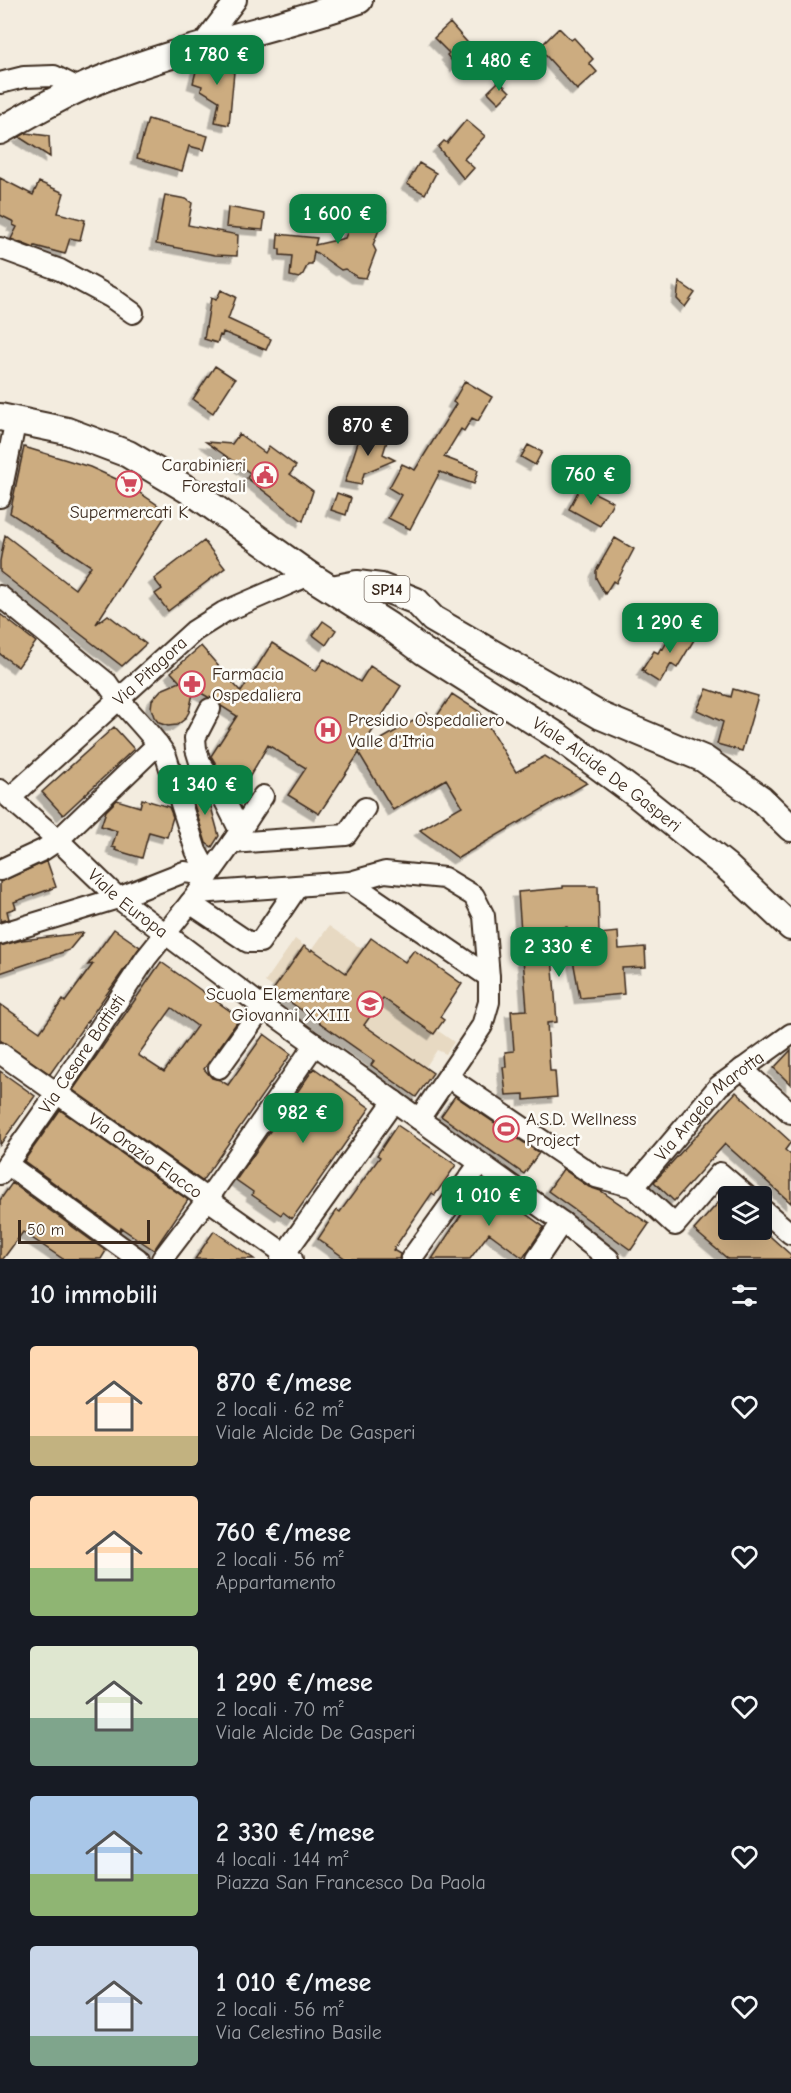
<!DOCTYPE html>
<html lang="it">
<meta charset="utf-8">
<style>
body{margin:0;font-family:"Comic Neue",sans-serif;background:#20242c;color:#f1f3f6;height:100vh;display:flex;flex-direction:column;font-size:22px;white-space:nowrap}
*{box-sizing:border-box;margin:0}
p{font-size:20px;color:#9ea1a6}
.icon{flex:none;width:33px;height:33px;fill:none;stroke:currentColor;stroke-width:2;stroke-linecap:round;stroke-linejoin:round}
.map{position:relative;height:1259px;overflow:hidden}
.side{display:flex;flex-direction:column;background:#171b24;flex:1}
.side>*{flex:none}
.buttons{position:absolute;left:718px;top:1186px;display:grid;gap:12px}
.buttons a{display:grid;place-items:center;width:54px;height:54px;border-radius:6px;background:#171b24;box-shadow:0 6px 24px #0002;font-size:30px}
.scale{position:absolute;left:18px;bottom:15px;width:132px;box-sizing:border-box;padding-left:6px;border:3px solid #3b2a1e;border-top:0;font-size:16px;line-height:21px;white-space:nowrap;color:#3b2a1e;-webkit-text-stroke:4px #fdfcf7;paint-order:stroke}
.price{position:absolute;translate:-50% -51px;padding:0 14px;border-radius:12px;background:#0b8043;color:#fff;font-size:20px;line-height:39px;filter:drop-shadow(0 2px 3px #0008)}
.price::after{content:'';position:absolute;left:50%;top:36px;width:18px;height:14px;margin-left:-9px;background:inherit;clip-path:polygon(0 0,100% 0,50% 100%)}
.price.active{background:#222;color:#fff}
ul{padding:0;list-style:none}
li{display:flex;align-items:center;gap:18px;height:150px;padding:0 30px}
li span{display:grid;place-items:center;flex:none;width:168px;height:120px;border-radius:6px;color:#555}
li>.icon{margin-inline-start:auto}
span .icon{width:72px;height:72px;fill:#fffc;stroke-width:1}
li b{font-size:26px}
h2{display:flex;justify-content:space-between;align-items:center;height:72px;padding:0 30px;font-size:26px}
.map>svg:first-child{display:block}
.built{fill:#e7d9c2}
.building{fill:#ccac80;stroke:#3b2a1e;stroke-width:1.5;fill-rule:evenodd;filter:url(#shadow)}
.lines{fill:none;stroke-linecap:round;stroke-linejoin:round}
.minor-casing{stroke:#3b2a1e;stroke-width:24}
.major-casing{stroke:#3b2a1e;stroke-width:30}
.minor{stroke:#fdfcf7;stroke-width:20}
.major{stroke:#fdfcf7;stroke-width:26}
.labels{text-anchor:middle;stroke-width:5;stroke-linejoin:round;paint-order:stroke}
.shield{fill:#fdfcf7;stroke:#75695f;stroke-width:1.5}
.shield-label{font-size:16px;font-weight:bold;fill:#3b2a1e}
.poi-label{font-size:18px;fill:#3b2a1e;stroke:#fdfcf7;text-anchor:start}
.street-label{font-size:18px;fill:#3b2a1e;stroke:#fdfcf7}
</style>
<div class="map">
<svg width="791" height="1259" viewBox="0 0 791 1259">
<defs>
<filter id="shadow"><feDropShadow dx="-5.5" dy="5.5" stdDeviation="0" flood-color="#0004"/></filter>
</defs>
<rect width="100%" height="100%" fill="#f3ecdf"/>
<filter id="ink" filterUnits="userSpaceOnUse"><feTurbulence type="fractalNoise" baseFrequency=".0167" numOctaves="2"/><feDisplacementMap in="SourceGraphic" scale="12" xChannelSelector="R" yChannelSelector="G"/><feConvolveMatrix kernelMatrix="1 2 1 2 8 2 1 2 1" color-interpolation-filters="sRGB"/></filter>
<g filter="url(#ink)">
<path class="built" d="M329,926L362,949L371,938L399,958L397,961L403,966L414,950L462,984L440,1017L444,1020L437,1030L454,1042L446,1054L437,1050L425,1068L371,1065L374,1061L273,990L274,988L265,982L295,939L311,951Z"/>
<path class="building" d="M450,23L474,50L456,66L447,55L449,53L434,38Z
M559,28L571,40L574,38L593,59L589,63L597,72L577,90L539,48Z
M221,56L220,63L234,72L229,125L215,122L219,101L201,90L202,86L193,83L198,63Z
M499,81L510,92L499,103L488,92Z
M148,119L208,136L204,150L189,146L182,171L137,158Z
M466,120L485,136L464,159L474,168L464,179L438,147L444,141L447,143Z
M26,133L49,136L50,157L19,137Z
M419,163L436,173L425,194L407,184Z
M0,178L33,195L39,182L64,193L58,213L85,220L80,240L70,238L65,254L35,246L34,248L11,239L17,227L13,225L14,222L0,215Z
M165,195L186,199L192,203L188,225L238,235L237,256L215,255L156,244Z
M359,202L386,212L373,245L376,251L366,278L357,277L345,269L341,270L314,251L312,264H308L303,274L299,278L290,276L292,256L280,255V249H277L278,234L317,238L315,245L345,238Z
M228,207L265,214L263,230L226,227Z
M679,282L695,293L685,307L677,299Z
M221,290L236,297L228,319L271,339L266,350L223,332L222,336L220,335L217,343L204,339L211,298L216,300Z
M215,366L235,379L213,413L193,399Z
M465,381L492,397L478,421L472,418L464,431L461,429L444,457L478,470L474,484L440,472L410,529L388,518L401,495L389,488L402,464L415,470L456,404L453,402Z
M365,432L388,438L383,454L395,460L364,473L361,485L345,482L360,436L363,437Z
M239,434L265,453L269,446L296,466L290,474L313,491L303,521L247,478L250,473L206,442L232,444Z
M528,445L542,452L535,465L521,457Z
M24,447L90,467L125,483L168,512L96,624L108,615L146,644L122,666L0,572V561L5,535L75,589L91,566L10,513Z
M581,486L613,502L600,526L569,509Z
M337,493L351,498L346,515L331,510Z
M615,538L634,549L616,583L613,581L605,594L596,578V571Z
M204,541L225,568L168,611L155,594L162,589L154,579Z
M0,614L36,642L18,667L0,654Z
M323,621L336,630L326,645L313,635Z
M677,624L697,635L677,668L671,664L660,683L644,673L645,671L642,670L654,651L658,653L661,648L663,649Z
M272,643L316,671L324,659L360,682L370,666L401,686L359,752L427,713L433,722L452,694L480,712L516,772L545,756L587,783L458,858L420,830L462,806L446,779L393,810L359,753L319,814L288,795L306,768L268,745L250,776L236,780L219,769L211,756L237,716L221,706L216,699L208,697L194,689L189,712L185,719L177,725L168,726L159,723L154,717L151,708L152,700L161,690L180,682L171,672L201,646L241,692Z
M707,689L731,697L733,689L758,696L742,751L717,744L723,722L697,710Z
M114,727L134,749L63,815L42,792Z
M203,788L211,802L210,803L219,836L212,847L206,843L190,792Z
M142,799L169,807L173,817L167,837L149,832L142,858L115,850L116,848L112,847L117,831L101,826L106,811L117,800L140,807Z
M47,861L56,887L14,902L16,908L7,911L9,919L0,921V882Z
M563,886H598L599,934L618,932L619,949L645,947L646,967L622,968L624,994L580,998L567,927L550,929L557,1022L547,1023L550,1071H555L557,1097L524,1100V1094L506,1095L503,1067H506L505,1052L514,1051L511,1011L527,1010L518,892L563,888Z
M114,929L140,947L50,1074L0,1040V1004L40,1032L63,1000L65,1002L93,964L88,965Z
M83,933L69,950L0,973V946L22,940Z
M371,938L405,962L414,950L462,984L440,1017L444,1020L434,1034L383,998L364,1025L433,1073L416,1097L371,1065L374,1061L273,990L304,946L311,951L312,949L346,973Z
M161,962L240,1018L204,1069L212,1078L220,1080L228,1085L264,1034L291,1054L202,1181L73,1090ZM172,1008L197,1026L164,1072L138,1055Z
M791,1050V1085L774,1068Z
M314,1068L370,1108L292,1219L283,1212L281,1215L252,1195L253,1192L236,1180Z
M0,1071L35,1096L0,1145Z
M736,1092L791,1142L785,1150L791,1155V1203L725,1144L674,1201L654,1182Z
M455,1096L539,1153L524,1174L441,1116Z
M60,1110L188,1200L154,1250L121,1228L120,1231L24,1161Z
M397,1125L456,1165L435,1195L432,1193L393,1250L400,1254L399,1259H346L318,1239L337,1210L340,1212L380,1157L377,1155Z
M563,1169L589,1187L601,1191L649,1224L631,1250L548,1191Z
M12,1183L106,1251L101,1259H63L23,1232L3,1259H0V1200Z
M482,1183L544,1227L523,1258L489,1233L470,1259H432Z
M726,1194L729,1197V1230H763L791,1255V1259H728L694,1230Z
M214,1231L254,1259H195Z"/>
<g class="lines">
<g class="minor-casing">
<g id="minor">
<path d="M201,46L236,0"/>
<path d="M0,83L24,77L54,76L80,89"/>
<path d="M0,248L60,270L112,298L133,313"/>
<path d="M0,497L16,419"/>
<path d="M0,596L107,683C124,709 150,730 166,756L196,851L209,875L198,893L146,958L57,1093L0,1174"/>
<path d="M210,709L195,738L196,749L200,762L225,801L240,831L232,843"/>
<path id="s1" d="M0,790L58,840L118,898L263,1007L562,1222L609,1259"/>
<path id="s2" d="M10,798L194,631L224,612L309,575"/>
<path d="M240,831L263,796"/>
<path d="M0,870L43,850L58,840L158,744"/>
<path d="M350,882L489,977"/>
<path d="M198,893L350,882L385,872L444,878L474,896L484,916L489,977V1002L482,1026L419,1119"/>
<path d="M190,903L248,942H260L298,886"/>
<path d="M0,934L118,898L184,872L209,875L232,843L346,835L365,808"/>
<path id="s3" d="M0,1053L292,1259"/>
<path d="M219,1068L263,1007"/>
<path d="M742,1069L791,1113"/>
<path d="M448,1077L596,1177L634,1187L675,1225L720,1173L748,1197"/>
<path d="M7,1164L138,1259"/>
<path id="s4" d="M634,1187L719,1086L791,1034"/>
<path d="M762,1209L791,1234"/>
<path d="M162,1259L207,1200L315,1044"/>
<path d="M281,1259L394,1101"/>
<path d="M411,1259L480,1163"/>
<path d="M537,1259L562,1222"/>
</g>
</g>
<g class="major-casing">
<g id="major">
<path d="M0,131C33,112 66,93 102,79C185,46 274,30 359,0"/>
<path id="s5" d="M0,417L67,431L128,454L195,494L309,575L389,626L423,651L559,737L640,797L726,866L791,927"/>
<path d="M332,589L357,584L381,587L416,601L433,619L601,716L704,759L761,799L791,828"/>
</g>
</g>
<use href="#minor" class="minor"/>
<use href="#major" class="major"/>
</g>
</g>
<defs>
<g id="civic-ring" transform="scale(1.35)"><circle r="9.5" fill="#fdfcf7" stroke="#d1495b" stroke-width="1.5"/><path d="M-.6-6.5H3V-4.5H.6V-3L4-1V1h2V6H-6V1h2V-1L-.6-3ZM-1.2 2.5V6h2.4V2.5Z" fill="#d1495b"/></g>
<g id="supermarket-ring" transform="scale(1.35)"><circle r="9.5" fill="#fdfcf7" stroke="#d1495b" stroke-width="1.5"/><path d="M-6-5.5h2.5l.6 2H6L4.5 2H-2.5L-4.4-4H-6ZM-1.5 3.2a1.3 1.3 0 1 0 .1 0ZM3 3.2a1.3 1.3 0 1 0 .1 0Z" fill="#d1495b"/></g>
<g id="pharmacy-ring" transform="scale(1.35)"><circle r="9.5" fill="#fdfcf7" stroke="#d1495b" stroke-width="1.5"/><path d="M-2-6h4v4h4v4h-4v4h-4v-4h-4v-4h4Z" fill="#d1495b"/></g>
<g id="hospital-ring" transform="scale(1.35)"><circle r="9.5" fill="#fdfcf7" stroke="#d1495b" stroke-width="1.5"/><path d="M-5-5h3v3.5h4V-5h3V5h-3V1.5h-4V5h-3Z" fill="#d1495b"/></g>
<g id="school-ring" transform="scale(1.35)"><circle r="9.5" fill="#fdfcf7" stroke="#d1495b" stroke-width="1.5"/><path d="M0-5L7-2L0 1L-7-2ZM-4 1L0 2.5L4 1V4Q0 6-4 4Z" fill="#d1495b"/></g>
<g id="stadium-ring" transform="scale(1.35)"><circle r="9.5" fill="#fdfcf7" stroke="#d1495b" stroke-width="1.5"/><path d="M0-5a6.5 5 0 1 0 0 10a6.5 5 0 1 0 0-10ZM-3.5-1.8h7v3.6h-7Z" fill="#d1495b"/></g>
</defs>
<g fill-rule="evenodd">
<use href="#civic-ring" x="265" y="475"/>
<use href="#supermarket-ring" x="129" y="484"/>
<use href="#pharmacy-ring" x="192" y="684"/>
<use href="#hospital-ring" x="328" y="730"/>
<use href="#school-ring" x="370" y="1004"/>
<use href="#stadium-ring" x="506" y="1129"/>
</g>
<g class="labels">
<rect class="shield" x="364.5" y="576" width="45" height="26" rx="4.5"/>
<g class="shield-label">
<text x="387" y="595">SP14</text>
</g>
<g class="poi-label">
<text x="246" y="471" text-anchor="end">Carabinieri<tspan x="246" dy="21">Forestali</tspan></text>
<text x="129" y="518" text-anchor="middle">Supermercati K</text>
<text x="212" y="680">Farmacia<tspan x="212" dy="21">Ospedaliera</tspan></text>
<text x="348" y="726">Presidio Ospedaliero<tspan x="348" dy="21">Valle d'Itria</tspan></text>
<text x="350" y="1000" text-anchor="end">Scuola Elementare<tspan x="350" dy="21">Giovanni XXIII</tspan></text>
<text x="526" y="1125">A.S.D. Wellness<tspan x="526" dy="21">Project</tspan></text>
</g>
<g class="street-label">
<text dy="6" stroke="none"><textPath href="#s2" startOffset="189">Via Pitagora</textPath></text>
<text dy="6" stroke="none"><textPath href="#s5" startOffset="710">Viale Alcide De Gasperi</textPath></text>
<text dy="6" stroke="none"><textPath href="#s1" startOffset="171">Viale Europa</textPath></text>
<text transform="translate(82 1054) rotate(-56)" y="6">Via Cesare Battisti</text>
<text dy="6" stroke="none"><textPath href="#s4" startOffset="111">Via Angelo Marotta</textPath></text>
<text dy="6" stroke="none"><textPath href="#s3" startOffset="178">Via Orazio Flacco</textPath></text>
</g>
</g>
</svg>
<div class="buttons">
<a><svg class="icon" aria-label="layers" viewBox="0 0 24 24"><path d="M12 4l9 5-9 5-9-5zM3 14l9 5 9-5"/></svg></a>
</div>
<div class="scale">50 m</div>
<b class="price" style="left:217px;top:86px">1 780 €</b>
<b class="price" style="left:499px;top:92px">1 480 €</b>
<b class="price" style="left:338px;top:245px">1 600 €</b>
<b class="price active" style="left:368px;top:457px">870 €</b>
<b class="price" style="left:591px;top:506px">760 €</b>
<b class="price" style="left:670px;top:654px">1 290 €</b>
<b class="price" style="left:205px;top:816px">1 340 €</b>
<b class="price" style="left:559px;top:978px">2 330 €</b>
<b class="price" style="left:303px;top:1144px">982 €</b>
<b class="price" style="left:489px;top:1227px">1 010 €</b>
</div>
<section class="side">
<h2>10 immobili<svg class="icon" aria-label="filters" viewBox="0 0 24 24"><path d="M4 7h16M4 17h16"/><circle cx="9" cy="7" r="2"/><circle cx="15" cy="17" r="2"/></svg></h2>
<ul>
<li><span style="background:linear-gradient(#ffd9b3 75%,#c2b280 0)"><svg class="icon" aria-label="home" viewBox="0 0 24 24"><path d="M3 11l9-7 9 7M6 9v11h12V9"/></svg></span><div><b>870 €/mese</b><p>2 locali · 62 m²</p><p>Viale Alcide De Gasperi</p></div><svg class="icon" aria-label="heart" viewBox="0 0 24 24"><path d="M12 20l-8-8c-3-5 5-10 8-4 3-6 11-1 8 4z"/></svg></li>
<li><span style="background:linear-gradient(#ffd9b3 60%,#8fb573 0)"><svg class="icon" aria-label="home" viewBox="0 0 24 24"><path d="M3 11l9-7 9 7M6 9v11h12V9"/></svg></span><div><b>760 €/mese</b><p>2 locali · 56 m²</p><p>Appartamento</p></div><svg class="icon" aria-label="heart" viewBox="0 0 24 24"><path d="M12 20l-8-8c-3-5 5-10 8-4 3-6 11-1 8 4z"/></svg></li>
<li><span style="background:linear-gradient(#dfe7d0 60%,#7fa58c 0)"><svg class="icon" aria-label="home" viewBox="0 0 24 24"><path d="M3 11l9-7 9 7M6 9v11h12V9"/></svg></span><div><b>1 290 €/mese</b><p>2 locali · 70 m²</p><p>Viale Alcide De Gasperi</p></div><svg class="icon" aria-label="heart" viewBox="0 0 24 24"><path d="M12 20l-8-8c-3-5 5-10 8-4 3-6 11-1 8 4z"/></svg></li>
<li><span style="background:linear-gradient(#a9c7e8 65%,#8fb573 0)"><svg class="icon" aria-label="home" viewBox="0 0 24 24"><path d="M3 11l9-7 9 7M6 9v11h12V9"/></svg></span><div><b>2 330 €/mese</b><p>4 locali · 144 m²</p><p>Piazza San Francesco Da Paola</p></div><svg class="icon" aria-label="heart" viewBox="0 0 24 24"><path d="M12 20l-8-8c-3-5 5-10 8-4 3-6 11-1 8 4z"/></svg></li>
<li><span style="background:linear-gradient(#c9d6e8 75%,#7fa58c 0)"><svg class="icon" aria-label="home" viewBox="0 0 24 24"><path d="M3 11l9-7 9 7M6 9v11h12V9"/></svg></span><div><b>1 010 €/mese</b><p>2 locali · 56 m²</p><p>Via Celestino Basile</p></div><svg class="icon" aria-label="heart" viewBox="0 0 24 24"><path d="M12 20l-8-8c-3-5 5-10 8-4 3-6 11-1 8 4z"/></svg></li>
</ul>
</section>
